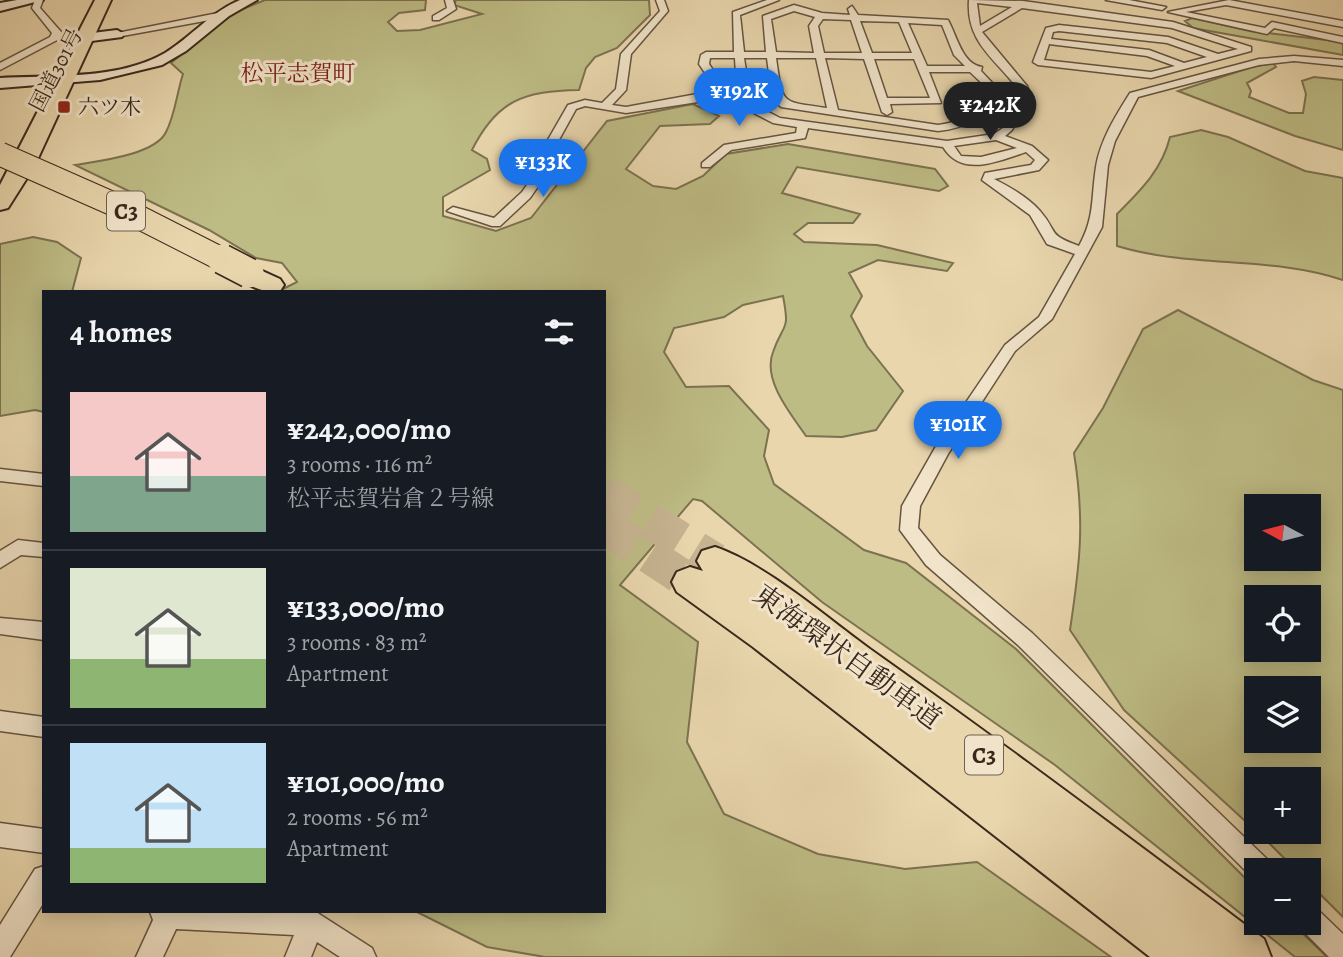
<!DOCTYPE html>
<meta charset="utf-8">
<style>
body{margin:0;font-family:Alegreya,"Noto Serif JP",serif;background:#20242c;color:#f1f3f6;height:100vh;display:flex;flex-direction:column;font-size:26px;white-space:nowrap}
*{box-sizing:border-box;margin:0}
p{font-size:23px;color:#9ea1a6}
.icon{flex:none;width:38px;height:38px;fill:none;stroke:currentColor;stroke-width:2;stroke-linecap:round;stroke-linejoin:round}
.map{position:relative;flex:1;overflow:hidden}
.details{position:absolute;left:42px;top:290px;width:564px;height:623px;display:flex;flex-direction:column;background:#171b24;border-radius:0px;box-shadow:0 4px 18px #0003}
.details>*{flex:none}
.needle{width:46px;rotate:277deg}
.fabs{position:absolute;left:1244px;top:494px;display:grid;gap:14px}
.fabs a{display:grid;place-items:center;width:77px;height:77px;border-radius:0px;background:#171b24;box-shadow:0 4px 18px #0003;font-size:35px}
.price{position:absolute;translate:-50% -60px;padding:0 16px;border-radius:24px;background:#1a73e8;color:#fff;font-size:23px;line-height:46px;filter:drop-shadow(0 2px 4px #0008)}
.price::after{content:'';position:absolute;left:50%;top:42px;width:21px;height:16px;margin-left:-10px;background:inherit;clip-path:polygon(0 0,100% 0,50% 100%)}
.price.active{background:#222;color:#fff}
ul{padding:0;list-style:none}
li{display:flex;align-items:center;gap:21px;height:175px;padding:0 28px}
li+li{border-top:2px solid #363941}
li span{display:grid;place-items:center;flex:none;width:196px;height:140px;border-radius:0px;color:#555}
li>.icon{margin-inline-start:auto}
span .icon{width:84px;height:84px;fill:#fffc;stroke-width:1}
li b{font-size:30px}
h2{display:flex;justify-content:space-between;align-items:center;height:84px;padding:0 28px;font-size:30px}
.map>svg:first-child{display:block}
.green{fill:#bebc85;stroke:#7c7251;stroke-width:2;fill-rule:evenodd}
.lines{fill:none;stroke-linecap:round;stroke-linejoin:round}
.highway-tunnel{stroke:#c6b390;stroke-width:36;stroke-dasharray:36 18;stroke-linecap:butt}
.street-casing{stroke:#655441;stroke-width:3}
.secondary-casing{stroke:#39291d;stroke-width:4}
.highway-casing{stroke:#39291d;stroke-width:4}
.street{fill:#f1e4ca;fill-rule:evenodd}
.secondary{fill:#f1e4ca;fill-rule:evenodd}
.highway{fill:#e9d6ad;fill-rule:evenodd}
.highway-bridge-far1-casing{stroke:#39291d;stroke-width:25;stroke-linecap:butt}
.highway-bridge-casing{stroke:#39291d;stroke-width:32;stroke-linecap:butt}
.highway-bridge-far1{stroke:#e9d6ad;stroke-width:23}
.highway-bridge{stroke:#e9d6ad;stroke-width:29}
.poi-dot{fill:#8f2418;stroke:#f1e4ca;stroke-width:2.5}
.labels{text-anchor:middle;stroke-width:6;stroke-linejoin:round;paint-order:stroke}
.far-street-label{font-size:21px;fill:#39291d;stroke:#f1e4ca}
.far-poi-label{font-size:21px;fill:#39291d;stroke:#f1e4ca;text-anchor:start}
.far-quarter-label{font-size:23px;fill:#7a1f14;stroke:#f1e4ca}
.shield{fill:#f1e4ca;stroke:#706151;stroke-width:2}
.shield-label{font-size:23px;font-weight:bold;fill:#39291d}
.near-street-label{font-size:28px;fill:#39291d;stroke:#f1e4ca}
</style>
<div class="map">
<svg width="1343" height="957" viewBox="0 0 1343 957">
<rect width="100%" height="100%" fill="#e9d6ad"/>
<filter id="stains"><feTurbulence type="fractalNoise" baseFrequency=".00286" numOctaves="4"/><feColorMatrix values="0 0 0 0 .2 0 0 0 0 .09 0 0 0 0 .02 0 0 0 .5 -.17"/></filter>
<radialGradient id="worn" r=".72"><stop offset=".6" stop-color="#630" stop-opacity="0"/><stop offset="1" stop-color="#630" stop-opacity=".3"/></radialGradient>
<path class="green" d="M265,0H426L425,10L399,13L388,22L397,31L420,30L482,14L454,5L456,0H649L650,15L617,48L595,57L586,68L579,90C524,91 497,100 472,150L487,159L490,170L443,197V216L496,231L531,218L607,121L693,104L719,116L710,124L660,126L626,169L653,186L676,189L703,176L726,154L788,144L935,169L948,186L939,191L797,167L782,193L860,214L853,223H808L794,234L804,242L877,245L953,263L947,271L878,260L849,273L862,296L851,316L867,346L903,391L876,430L842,437L806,436C791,414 762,380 773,352C784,321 790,333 783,296L743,305L724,317L674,328L664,352L686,387L729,386L769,430L764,456L774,484L864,550L906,563L1016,649L1256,889V922H1291L1327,957H1295L1055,765L822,602L702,501L693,499L620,585L698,642L687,742L724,814L818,854L905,869L977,862L1111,957H545L487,947L417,912H604V292H277L297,282L282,263L256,258L209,230L75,165C98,161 155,155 166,132C175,115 177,92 183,74L171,63L228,15Z
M1192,18L1250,31L1343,42V55L1193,28L1185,21Z
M1273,63L1276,67L1247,83L1251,91L1249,97L1289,113H1303L1306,94L1302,81L1314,77L1343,80V150L1295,136L1178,91L1252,67Z
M1201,130L1228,137L1305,171L1343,178V280C1268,255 1193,269 1117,246V214C1140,191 1162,170 1170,137Z
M33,237L57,242L81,258L72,292H44V412L35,410L0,416V244Z
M1178,310L1313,380L1343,390V917L1309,883V870H1296L1257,831H1309V779H1256V831L1124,710L1070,630C1080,563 1085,522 1074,453L1103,408L1143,329ZM1256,506H1309V558H1256ZM1256,597H1309V649H1256ZM1256,688H1309V740H1256Z"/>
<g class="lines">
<path class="highway-tunnel" d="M604,492L715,561
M604,526L690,582"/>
<g class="street-casing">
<path id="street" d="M35,0H43L40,8L62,33L59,39L0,70V63L50,37L52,33L32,8Z
M445,0H453L456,9L439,20H433V16L447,8Z
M656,0H664L668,11L631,54L626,90L612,105L626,107L708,92L713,85L699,64L701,55L706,52H734L733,12L767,0H779L740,15L744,52H766L763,16L794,5L822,13L850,15L848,9L852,6L858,15L948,20C957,36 962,64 982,67L981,71L999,90C982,116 970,128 938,131L781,107L772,97L767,58H744L751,103L780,118L947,141L994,134L1003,128L1021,97L1018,89C995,58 966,43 969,0L1023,1L1173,22L1251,47V51L1151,78L1038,65L1033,62L1046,28L1059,25L1168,37L1218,54L1238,49L1172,28L1022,8L982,32L1027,86L1031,97L1012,130L1005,136L1032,146L1048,160L1039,170L994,179C1010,187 1028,197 1040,211C1059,233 1046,234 1079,246C1095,217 1091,199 1096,167C1100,141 1116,115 1130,93L1259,59L1294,56L1343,60V66L1294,61L1259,65L1138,97L1115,141L1108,165L1102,227L1052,319L1015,351L948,454L920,506L918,528L940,555L1032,633L1269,861L1272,870H1256V881L1018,645L926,565L900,530L902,506L935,448L1005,345L1039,317L1075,254L1047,244L1030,215L982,180L985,173L1031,165L1035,160L1026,152C998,161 962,178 943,147L808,128L805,138L731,150L710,167H702V163L724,145L796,133L797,127L773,123L742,107L737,94L735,58H710L709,64L723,85L716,96L698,102L626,113L585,106L576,109L555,147L545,154L550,169L530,198L500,226H492L447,211L453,207L494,218L522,192L538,169L533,153L545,145L568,105L585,100L602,103L616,89L621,54L660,11ZM977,3L1012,7L980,26ZM794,11L815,17L809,26L814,53L776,52L771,19ZM823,19L851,20L862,53H824L818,26ZM860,21L899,22L912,53H872ZM908,23L942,25L954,55L965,66H927ZM1059,31L1167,43L1207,57L1184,63L1149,50L1051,39L1053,32ZM1049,44L1147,56L1175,66L1151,72L1044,60ZM776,58H816L827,108C780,101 783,106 776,58ZM825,58L864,59L882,112L887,115L892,112L890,104L941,103L929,72H970L989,90C975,111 964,122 938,125L838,110ZM874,59H914L930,98H887ZM996,140L1017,148L981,157L961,156L954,146Z
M1106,0H1129L1166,7L1162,10Z
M1229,0L1343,21V27L1226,5L1186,12L1265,28L1272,22L1343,37V43L1274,28L1267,34L1168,12Z
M218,13L221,18L117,37L112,34Z
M0,469L44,474V486L0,481Z
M18,540L44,543V557L21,555L0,568V551Z
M0,618L44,622V640L0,634Z
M0,711L44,717V737L0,731Z
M0,823L44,829V853L0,847Z
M44,866V902L10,957H0V925L35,869Z
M1309,906L1318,910L1343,934V957H1329L1300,928L1297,922H1309Z
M150,912H316L372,948L376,957H340L317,942L311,957H285L294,935L176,929L163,957H136L153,920Z"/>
</g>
<g class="secondary-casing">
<path id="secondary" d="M17,0H43L0,11V3Z
M240,0H257L229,16L186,51L162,65L100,80L0,88V78C53,75 118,80 165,53C191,37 211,12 240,0Z
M117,30L124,34L122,37L84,42L77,38L84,34Z"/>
</g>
<g class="highway-casing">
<path id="highway" d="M95,0H111L34,167L8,208L0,210V185Z
M249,265L280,279L284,285L280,291C265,294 245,286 236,273L240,268Z
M715,547C764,563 827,618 870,649C1003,743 1134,841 1264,939L1271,957H1150L753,647L677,592L672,582L677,572L690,567L703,571L697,561L702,551Z"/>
</g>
<use href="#street" class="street"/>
<use href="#secondary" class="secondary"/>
<use href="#highway" class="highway"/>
<g class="highway-bridge-far1-casing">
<path id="highway-bridge-far1" d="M0,154L111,203L225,261"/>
</g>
<g class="highway-bridge-casing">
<path id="highway-bridge" d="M222,259L249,273"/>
</g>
<use href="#highway-bridge-far1" class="highway-bridge-far1"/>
<use href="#highway-bridge" class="highway-bridge"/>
</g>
<rect class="poi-dot" x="57" y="100" width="14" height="14" rx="3.5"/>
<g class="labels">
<g class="far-street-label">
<text transform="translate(56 70) rotate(-63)" y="7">国道301号</text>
</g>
<g class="far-poi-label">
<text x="78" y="114">六ツ木</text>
</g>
<g class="far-quarter-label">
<text x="298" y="81">松平志賀町</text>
</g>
<g class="shield">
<rect x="107" y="191.5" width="38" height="39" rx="5"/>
<rect x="965" y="735.5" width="38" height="39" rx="5"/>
</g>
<g class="shield-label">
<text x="126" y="219">C3</text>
<text x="984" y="763">C3</text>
</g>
<g class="near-street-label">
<text transform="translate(848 656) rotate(36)" y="10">東海環状自動車道</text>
</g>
</g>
<rect width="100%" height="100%" filter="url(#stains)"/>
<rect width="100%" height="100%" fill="url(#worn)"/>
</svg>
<div class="fabs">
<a><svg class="needle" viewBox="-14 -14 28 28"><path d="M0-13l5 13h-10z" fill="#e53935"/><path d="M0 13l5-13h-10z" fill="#9ea1a6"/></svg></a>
<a><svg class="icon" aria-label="locate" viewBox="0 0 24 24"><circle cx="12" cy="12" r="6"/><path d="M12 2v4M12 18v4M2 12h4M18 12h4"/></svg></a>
<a><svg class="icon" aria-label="layers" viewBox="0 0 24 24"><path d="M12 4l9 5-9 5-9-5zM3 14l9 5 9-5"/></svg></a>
<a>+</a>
<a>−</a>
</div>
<b class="price" style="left:739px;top:128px">¥192K</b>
<b class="price active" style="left:990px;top:142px">¥242K</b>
<b class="price" style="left:543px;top:199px">¥133K</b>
<b class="price" style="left:958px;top:461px">¥101K</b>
<section class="details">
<h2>4 homes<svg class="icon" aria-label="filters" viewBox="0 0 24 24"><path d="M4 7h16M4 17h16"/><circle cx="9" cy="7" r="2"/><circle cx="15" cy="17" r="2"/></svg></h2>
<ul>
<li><span style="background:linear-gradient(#f6c9c9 60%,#7fa58c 0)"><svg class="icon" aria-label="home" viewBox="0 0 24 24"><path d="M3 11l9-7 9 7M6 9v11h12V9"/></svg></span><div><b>¥242,000/mo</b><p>3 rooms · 116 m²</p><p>松平志賀岩倉２号線</p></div></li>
<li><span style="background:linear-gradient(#dfe7d0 65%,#8fb573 0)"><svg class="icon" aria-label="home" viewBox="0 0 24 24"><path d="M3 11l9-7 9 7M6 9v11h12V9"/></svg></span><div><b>¥133,000/mo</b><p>3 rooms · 83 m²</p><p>Apartment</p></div></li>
<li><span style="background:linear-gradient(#bfe0f5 75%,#8fb573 0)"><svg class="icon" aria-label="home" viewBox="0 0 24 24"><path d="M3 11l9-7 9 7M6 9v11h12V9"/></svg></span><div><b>¥101,000/mo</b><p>2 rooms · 56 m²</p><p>Apartment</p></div></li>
</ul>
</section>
</div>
